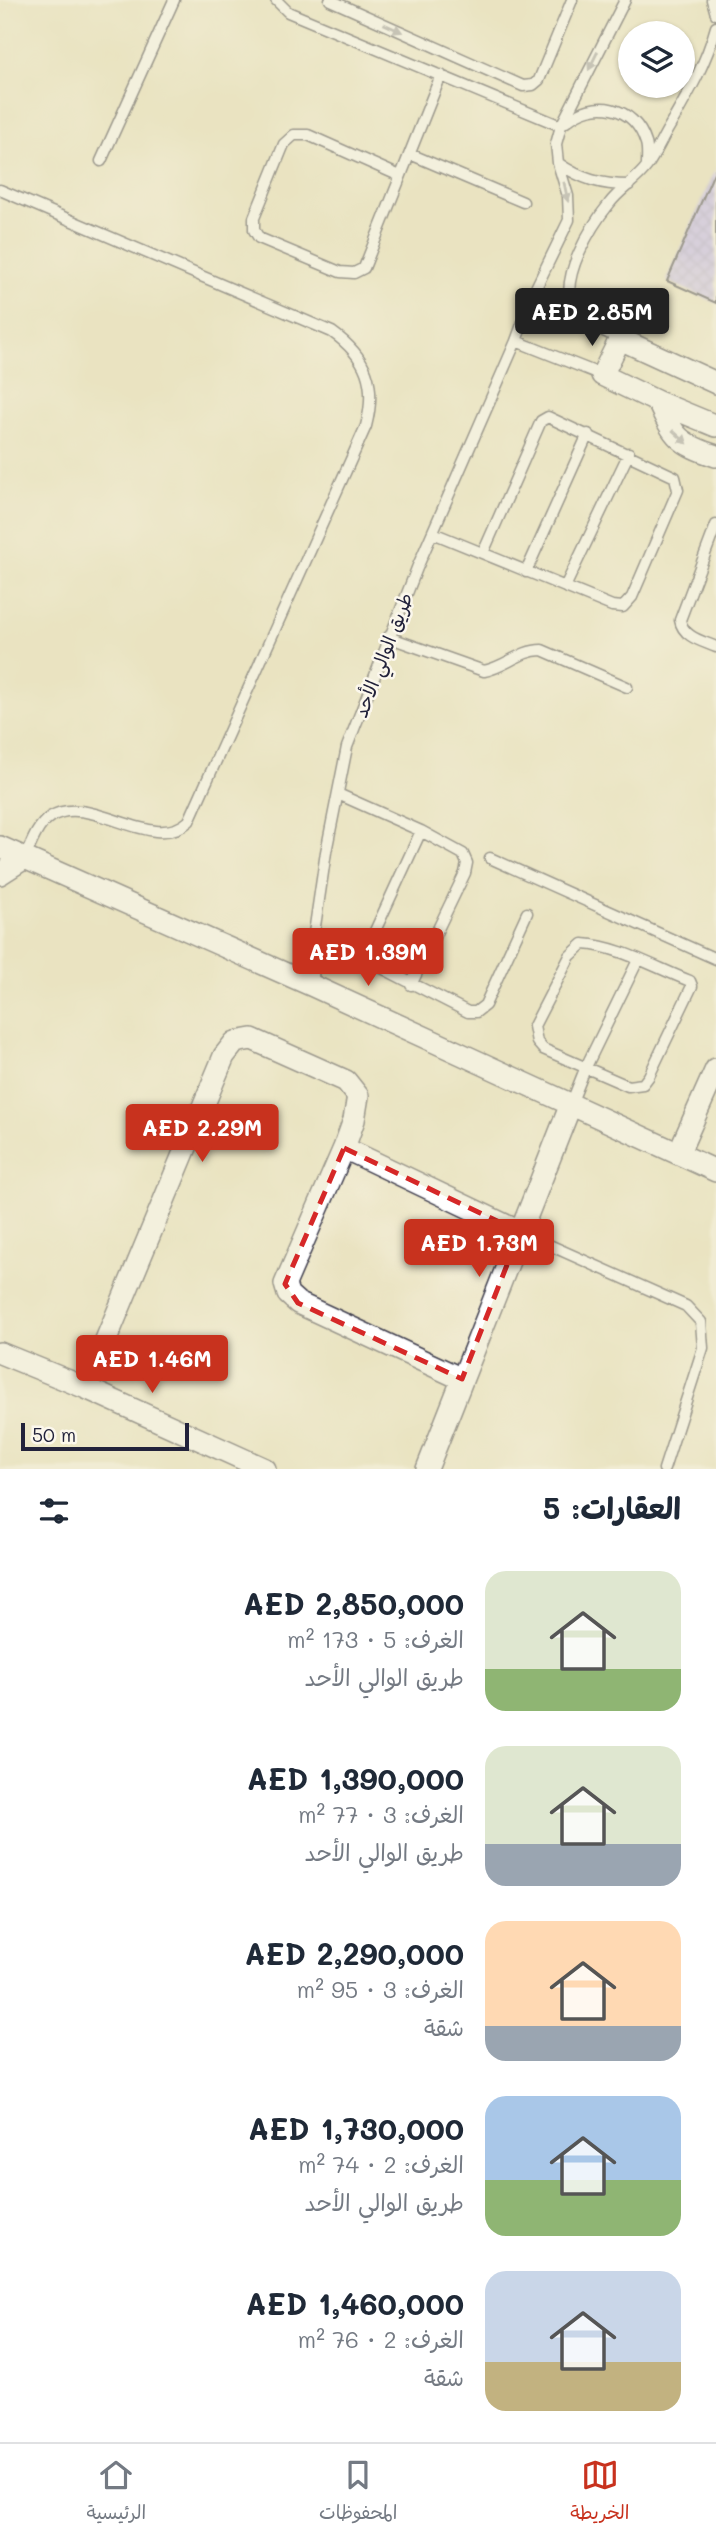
<!DOCTYPE html>
<html lang="ar">
<meta charset="utf-8">
<style>
body{margin:0;font-family:Mali,"Playpen Sans Arabic",sans-serif;background:#f2f2f3;color:#1f2937;direction:rtl;height:100vh;display:flex;flex-direction:column;font-size:26px;white-space:nowrap}
*{box-sizing:border-box;margin:0}
p{font-size:23px;color:#747a83}
.icon{flex:none;width:38px;height:38px;fill:none;stroke:currentColor;stroke-width:2;stroke-linecap:round;stroke-linejoin:round}
.map{position:relative;height:1469px;overflow:hidden;direction:ltr}
.sheet{display:flex;flex-direction:column;background:#fff;flex:1}
.sheet>*{flex:none}
.buttons{position:absolute;left:618px;top:21px;display:grid;gap:14px}
.buttons a{display:grid;place-items:center;width:77px;height:77px;border-radius:50%;background:#fff;box-shadow:0 2px 5px #0004;font-size:35px}
.scale{position:absolute;left:21px;bottom:18px;width:168px;box-sizing:border-box;padding-left:7px;border:4px solid #22223b;border-top:0;font-size:19px;line-height:24px;white-space:nowrap;color:#22223b;-webkit-text-stroke:5px #fbf7ec;paint-order:stroke}
.price{position:absolute;translate:-50% -60px;padding:0 16px;border-radius:7px;background:#c8321e;color:#fff;font-size:23px;line-height:46px;filter:drop-shadow(0 2px 4px #0008)}
.price::after{content:'';position:absolute;left:50%;top:42px;width:21px;height:16px;margin-left:-10px;background:inherit;clip-path:polygon(0 0,100% 0,50% 100%)}
.price.current{background:#222;color:#fff}
ul{padding:0;list-style:none}
li{display:flex;align-items:center;gap:21px;height:175px;padding:0 35px}
li span{display:grid;place-items:center;flex:none;width:196px;height:140px;border-radius:21px;color:#555}
li>.icon{margin-inline-start:auto}
span .icon{width:84px;height:84px;fill:#fffc;stroke-width:1}
li b{font-size:30px}
h2{display:flex;justify-content:space-between;align-items:center;height:84px;padding:0 35px;font-size:30px}
.dock{display:flex;justify-content:space-around;align-items:center;height:98px;border-top:2px solid #e0e1e3;background:#fff;font-size:19px;color:#747a83}
.dock a{display:grid;justify-items:center;gap:4px}
.dock .current{color:#c8321e}
.map>svg:first-child{display:block}
.building{fill:url(#building-cross-hatch)}
.lines{fill:none;stroke-linecap:round;stroke-linejoin:round}
.service-casing{stroke:#403f4f;stroke-width:13}
.minor-casing{stroke:#403f4f;stroke-width:24}
.service{stroke:#fff;stroke-width:10}
.minor{stroke:#fff;stroke-width:21}
.oneway{fill:#9c9ca7}
.marked{fill:none;stroke:#d62828;stroke-width:5;stroke-dasharray:14 9;stroke-linejoin:round}
.labels{text-anchor:middle;stroke-width:5;stroke-linejoin:round;paint-order:stroke}
.street-label{font-size:19px;fill:#22223b;stroke:#fbf7ec}
</style>
<div class="map">
<svg width="716" height="1469" viewBox="0 0 716 1469">
<defs>
<pattern id="building-cross-hatch" width="8" height="8" patternUnits="userSpaceOnUse" patternTransform="scale(1.75)"><rect width="8" height="8" fill="#c2b8fa"/><path d="M0 0l8 8M0 8l8-8" fill="none" stroke="#a69ed7"/></pattern>
</defs>
<rect width="100%" height="100%" fill="#fbf7ec"/>
<filter id="ink" filterUnits="userSpaceOnUse"><feTurbulence type="fractalNoise" baseFrequency=".0143" numOctaves="2"/><feDisplacementMap in="SourceGraphic" scale="14" xChannelSelector="R" yChannelSelector="G"/><feConvolveMatrix kernelMatrix="1 2 1 2 8 2 1 2 1" color-interpolation-filters="sRGB"/></filter>
<filter id="wash" filterUnits="userSpaceOnUse"><feTurbulence type="fractalNoise" baseFrequency=".00686" numOctaves="4" result="noise"/><feDisplacementMap in="SourceGraphic" scale="28" xChannelSelector="R" yChannelSelector="G"/><feGaussianBlur stdDeviation="1.57" result="paint"/><feColorMatrix in="noise" values="0 0 0 0 0 0 0 0 0 0 0 0 0 0 0 0 0 1.4 0 .05"/><feComposite in="paint" operator="in"/></filter>
<g filter="url(#wash)">
<rect width="100%" height="100%" fill="#eae3c1"/>
<g id="blocks">
<path class="building" d="M716,168V303L667,281Z"/>
</g>
</g>
<g filter="url(#ink)">
<use href="#blocks" fill-opacity="0" stroke="#403f4f" stroke-width="2"/>
<g class="lines">
<g class="service-casing">
<path id="service" d="M276,0L288,12L561,126
M330,0L523,86L533,85L539,80L572,0
M712,0L716,14
M566,122C594,98 634,105 646,143C648,149 647,158 647,165
M410,154L523,202
M101,161L174,0
M558,163C581,179 601,185 629,185
M400,176L308,135H294L284,144L254,218V230L259,238L340,272L354,273L364,268L441,75
M0,190L332,332C367,357 377,384 366,426L189,821C152,855 90,791 50,817C37,826 31,844 25,858
M620,339C605,331 579,322 572,306C560,277 591,226 609,204C620,189 636,181 647,166C655,155 661,141 668,129C687,96 706,64 716,27
M602,375L516,341L534,292L569,220L568,196L558,163L556,144L561,126L625,0
M716,525L680,620C683,637 702,641 716,647
M433,533L612,606L623,607L632,597L678,490L675,477L548,417L541,421L483,553
M526,572L588,434
M565,587L629,453
M388,637L484,671C506,667 520,650 542,650L627,687
M338,794L421,831L463,854L467,863L465,873L411,985
M421,831L369,944V954L374,964L468,1012H476L485,1005L527,913
M490,858L716,959
M583,944C619,946 656,968 690,981L692,986L649,1076L643,1084L628,1086L543,1049L537,1042L534,1026L570,956Z
M313,986L314,933L326,852L347,747L417,568L516,341
M571,1104L585,1069L638,960
M520,1232L686,1306L701,1322L703,1348L664,1469"/>
</g>
<g class="minor-casing">
<path id="minor" d="M716,383L620,339L602,375L658,402L716,426
M658,402C674,437 679,444 716,456
M0,847L313,986L716,1171
M0,874L25,858
M679,1152L716,1069
M0,1353L86,1388L265,1469
M462,1379L298,1303L288,1294L285,1284L344,1148L520,1232
M86,1388L224,1056L235,1042L252,1039L346,1081L358,1096L354,1120L344,1148
M427,1469L571,1104"/>
</g>
<use href="#service" class="service"/>
<use href="#minor" class="minor"/>
</g>
<defs><path id="oneway-solid" d="M-6-.8H1V-3.2L6.5 0L1 3.2V.8H-6Z" transform="scale(1.75)"/></defs>
<g class="oneway">
<use href="#oneway-solid" transform="translate(393 28) rotate(24)"/>
<use href="#oneway-solid" transform="translate(593 61) rotate(116)"/>
<use href="#oneway-solid" transform="translate(566 192) rotate(78)"/>
<use href="#oneway-solid" transform="translate(680 437) rotate(42)"/>
</g>
</g>
<path d="M0 0H716V1469H0ZM344,1148L520,1232L462,1379L298,1303L285,1284Z" fill="#eae3c1" fill-opacity=".55" fill-rule="evenodd"/>
<path class="marked" d="M344,1148L520,1232L462,1379L298,1303L285,1284Z"/>
<g class="labels">
<g class="street-label">
<text transform="translate(383 655) rotate(-69)" y="7">طريق الوالي الأحد</text>
</g>
</g>
</svg>
<div class="buttons">
<a><svg class="icon" aria-label="layers" viewBox="0 0 24 24"><path d="M12 4l9 5-9 5-9-5zM3 14l9 5 9-5"/></svg></a>
</div>
<div class="scale">50 m</div>
<b class="price current" style="left:592px;top:348px">AED 2.85M</b>
<b class="price" style="left:368px;top:988px">AED 1.39M</b>
<b class="price" style="left:202px;top:1164px">AED 2.29M</b>
<b class="price" style="left:479px;top:1279px">AED 1.73M</b>
<b class="price" style="left:152px;top:1395px">AED 1.46M</b>
</div>
<section class="sheet">
<h2>العقارات: 5<svg class="icon" aria-label="filters" viewBox="0 0 24 24"><path d="M4 7h16M4 17h16"/><circle cx="9" cy="7" r="2"/><circle cx="15" cy="17" r="2"/></svg></h2>
<ul>
<li><span style="background:linear-gradient(#dfe7d0 70%,#8fb573 0)"><svg class="icon" aria-label="home" viewBox="0 0 24 24"><path d="M3 11l9-7 9 7M6 9v11h12V9"/></svg></span><div><b>AED 2,850,000</b><p>الغرف: 5 · 173 m²</p><p>طريق الوالي الأحد</p></div></li>
<li><span style="background:linear-gradient(#dfe7d0 70%,#9aa5b1 0)"><svg class="icon" aria-label="home" viewBox="0 0 24 24"><path d="M3 11l9-7 9 7M6 9v11h12V9"/></svg></span><div><b>AED 1,390,000</b><p>الغرف: 3 · 77 m²</p><p>طريق الوالي الأحد</p></div></li>
<li><span style="background:linear-gradient(#ffd9b3 75%,#9aa5b1 0)"><svg class="icon" aria-label="home" viewBox="0 0 24 24"><path d="M3 11l9-7 9 7M6 9v11h12V9"/></svg></span><div><b>AED 2,290,000</b><p>الغرف: 3 · 95 m²</p><p>شقة</p></div></li>
<li><span style="background:linear-gradient(#a9c7e8 60%,#8fb573 0)"><svg class="icon" aria-label="home" viewBox="0 0 24 24"><path d="M3 11l9-7 9 7M6 9v11h12V9"/></svg></span><div><b>AED 1,730,000</b><p>الغرف: 2 · 74 m²</p><p>طريق الوالي الأحد</p></div></li>
<li><span style="background:linear-gradient(#c9d6e8 65%,#c2b280 0)"><svg class="icon" aria-label="home" viewBox="0 0 24 24"><path d="M3 11l9-7 9 7M6 9v11h12V9"/></svg></span><div><b>AED 1,460,000</b><p>الغرف: 2 · 76 m²</p><p>شقة</p></div></li>
</ul>
</section>
<nav class="dock">
<a class="current"><svg class="icon" aria-label="map" viewBox="0 0 24 24"><path d="M3 6l6-2 6 2 6-2v14l-6 2-6-2-6 2zM9 4v14M15 6v14"/></svg>الخريطة</a>
<a><svg class="icon" aria-label="saved" viewBox="0 0 24 24"><path d="M7 4h10v16l-5-4-5 4z"/></svg>المحفوظات</a>
<a><svg class="icon" aria-label="home" viewBox="0 0 24 24"><path d="M3 11l9-7 9 7M6 9v11h12V9"/></svg>الرئيسية</a>
</nav>
